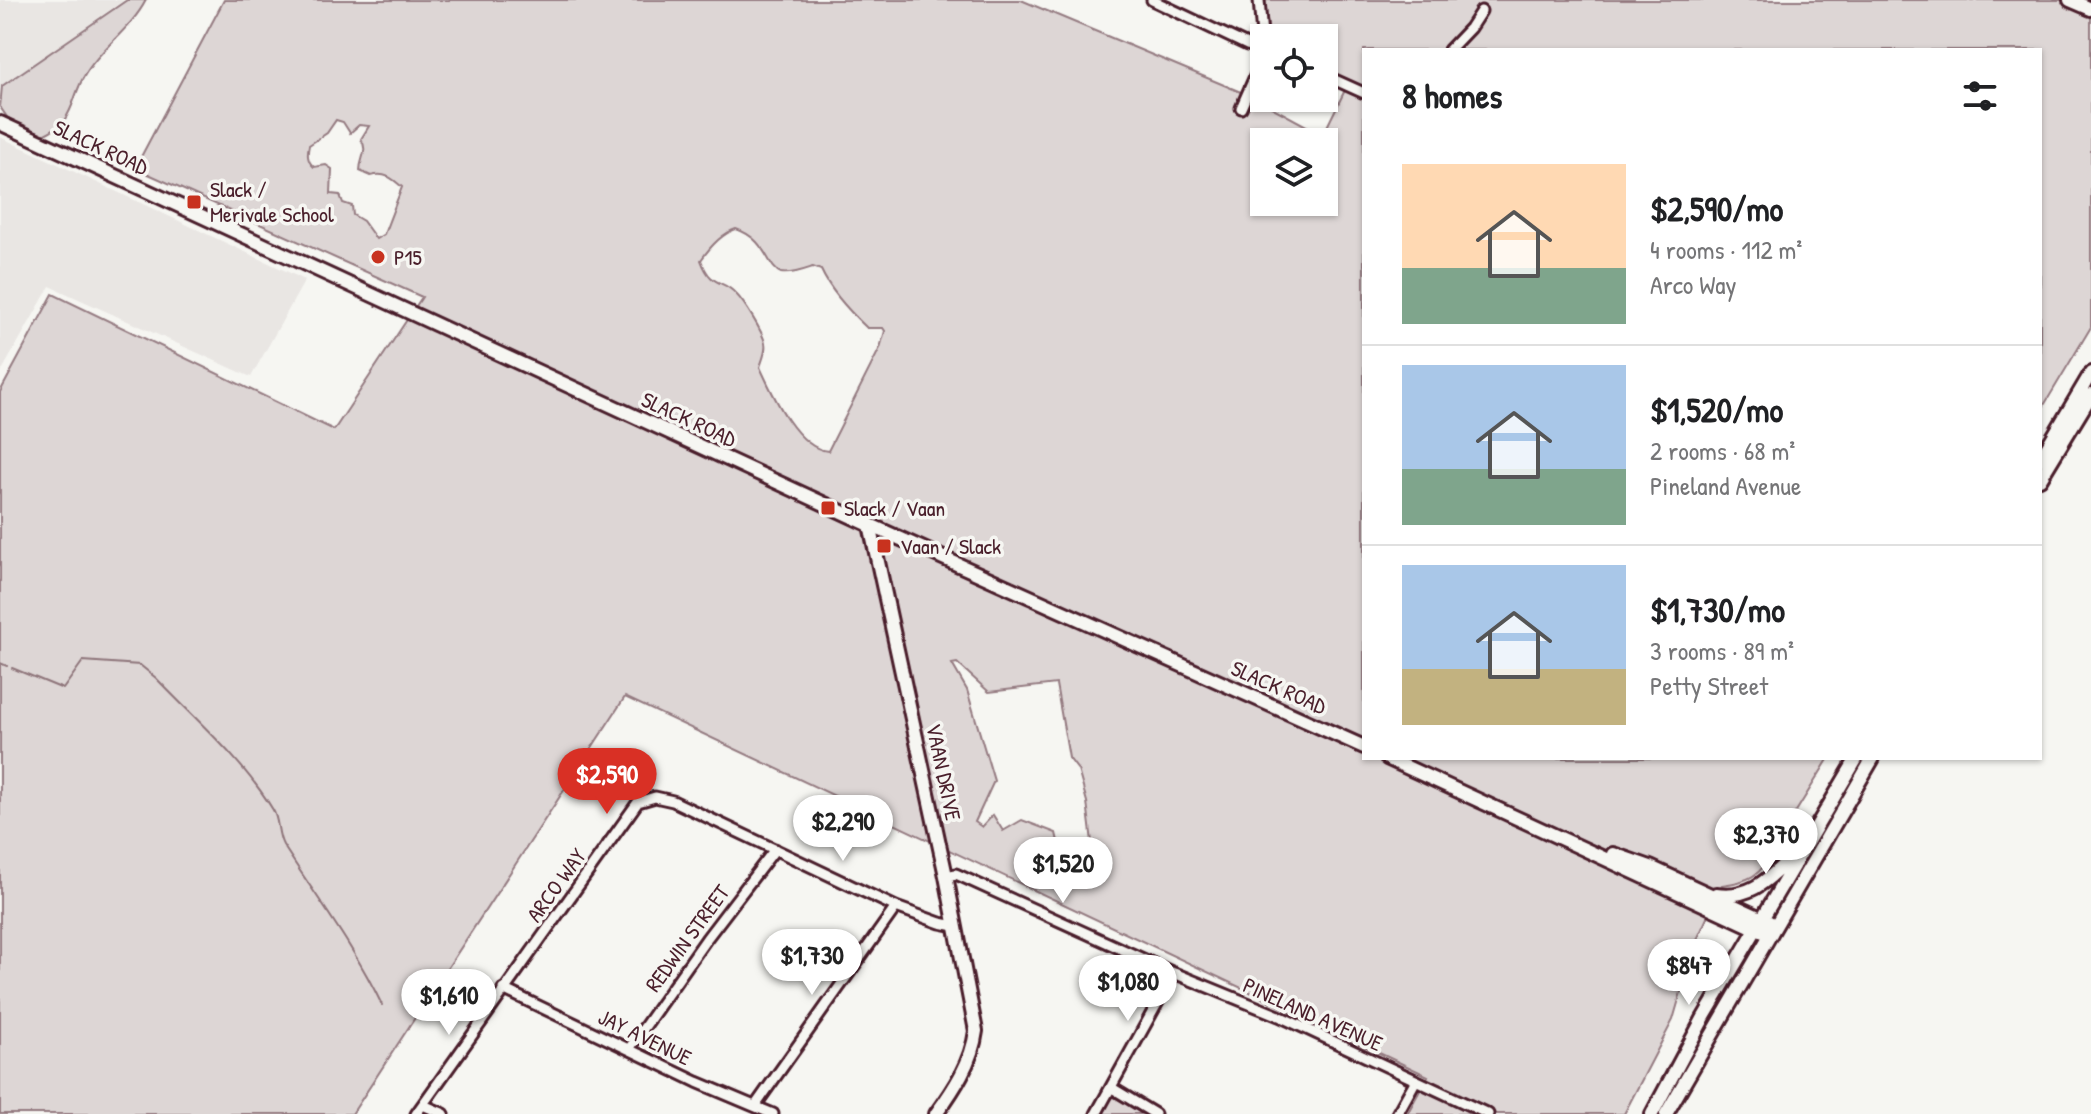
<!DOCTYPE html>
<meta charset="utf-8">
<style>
body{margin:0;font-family:"Patrick Hand",sans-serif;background:#f6f6f6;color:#202124;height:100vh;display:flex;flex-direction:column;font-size:30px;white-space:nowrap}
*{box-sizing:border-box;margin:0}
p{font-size:26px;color:#757577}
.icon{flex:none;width:44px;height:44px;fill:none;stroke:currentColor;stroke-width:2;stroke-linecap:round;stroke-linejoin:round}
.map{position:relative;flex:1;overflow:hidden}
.sheet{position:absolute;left:1362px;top:48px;width:680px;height:712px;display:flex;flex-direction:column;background:#fff;border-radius:0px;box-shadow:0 2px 6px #0004}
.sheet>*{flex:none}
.controls{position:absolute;left:1250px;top:24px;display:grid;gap:16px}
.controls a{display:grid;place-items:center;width:88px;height:88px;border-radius:0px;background:#fff;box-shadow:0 2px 6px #0004;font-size:40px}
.price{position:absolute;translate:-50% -68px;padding:0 18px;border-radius:28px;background:#fff;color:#222;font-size:26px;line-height:52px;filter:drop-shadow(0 2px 4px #0008)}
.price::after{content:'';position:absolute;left:50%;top:48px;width:24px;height:18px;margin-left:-12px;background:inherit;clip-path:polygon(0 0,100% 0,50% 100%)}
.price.on{background:#d93025;color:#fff}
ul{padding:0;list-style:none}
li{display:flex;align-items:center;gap:24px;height:200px;padding:0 40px}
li+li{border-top:2px solid #e0e0e0}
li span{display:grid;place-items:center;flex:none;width:224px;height:160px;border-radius:0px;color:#555}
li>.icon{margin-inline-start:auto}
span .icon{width:96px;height:96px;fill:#fffc;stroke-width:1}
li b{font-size:34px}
h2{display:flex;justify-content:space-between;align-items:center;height:96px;padding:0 40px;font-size:34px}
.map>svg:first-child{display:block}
.built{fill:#e9e6e3}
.green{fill:#ddd6d5;stroke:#947a80;stroke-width:2;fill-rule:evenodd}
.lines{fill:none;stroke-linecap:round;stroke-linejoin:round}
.stream{stroke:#8e747a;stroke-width:2}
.street-casing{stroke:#4a1f2b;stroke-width:15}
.secondary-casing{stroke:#4a1f2b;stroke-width:18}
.street{stroke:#f6f6f2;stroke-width:9}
.secondary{stroke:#f6f6f2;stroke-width:12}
.poi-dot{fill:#c8321e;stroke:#f6f6f2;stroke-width:3}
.labels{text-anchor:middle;stroke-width:7;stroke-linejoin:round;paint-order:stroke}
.street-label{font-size:22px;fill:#4a1f2b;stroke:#f6f6f2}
.poi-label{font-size:22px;fill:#4a1f2b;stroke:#f6f6f2;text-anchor:start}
</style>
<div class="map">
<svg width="2091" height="1114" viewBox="0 0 2091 1114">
<rect width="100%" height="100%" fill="#f6f6f2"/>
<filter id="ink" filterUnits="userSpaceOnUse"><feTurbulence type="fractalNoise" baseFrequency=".0125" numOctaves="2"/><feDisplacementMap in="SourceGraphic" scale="16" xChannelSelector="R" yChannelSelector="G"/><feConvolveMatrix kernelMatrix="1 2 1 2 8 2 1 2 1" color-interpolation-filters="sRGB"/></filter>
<g filter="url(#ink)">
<path class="built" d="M0,0H124L0,87Z
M0,137L305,280L251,377L50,286L0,374Z"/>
<path class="green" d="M127,0H146C131,30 97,50 82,80C69,107 74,120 43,135L16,123L7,117L0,107L2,86Z
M224,0H1021L1255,98L1323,135L1345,90L1364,94V758H1829L1771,852C1763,876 1746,882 1722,885L1695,944L1673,1020L1624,1114H1407L1428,1076L625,697L352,1114H0V392L53,294L334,430L422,297L135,168ZM336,120L343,122L350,133L359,125L369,126L361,139C369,152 360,157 360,171L371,176C385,172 392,178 402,187L384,234L376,239L363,221L353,215L352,206L343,203L340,195L331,194L332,169L326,165L314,167C307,161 307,154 309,145L327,133ZM1264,142H1324V202H1264ZM736,229C767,239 767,268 781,273C791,275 804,270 813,267L821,270C831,292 849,311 867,328H883L885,331L880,348L828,451C796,448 772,393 760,367C762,360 767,351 765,343C763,332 744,302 736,294C722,278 712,289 701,260C710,247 721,234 736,229ZM957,663L989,692L1056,684L1069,758L1078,770L1087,802L1094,858L1088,865L1062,858L1056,833L1022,820L1003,831L993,815L982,827L975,822L994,781L967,690L952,664Z
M1265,0H2091V327L2040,412V50H1364V89L1324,72V38H1269Z
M1113,1097H1118L1148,1114H1100Z"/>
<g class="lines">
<path class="stream" d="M0,663L7,666
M12,668L63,689L83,661L140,665L156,678C196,720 243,760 273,810C279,820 277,834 283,845C317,898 355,948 382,1005"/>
<g class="street-casing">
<path id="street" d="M1152,0L1247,45L1264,49
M1449,50L1470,28L1481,11
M1324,75L1364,93
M1241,108L1260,65L1263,48L1259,0
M946,876L956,874L1174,973L1279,1016L1488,1114
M503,989L697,1082L773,1114
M629,1049L707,938L775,849
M1112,1088L1155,1114
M423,1105L444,1114
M755,1106L896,907
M416,1114L638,802L655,797L673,801L896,907L940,923L955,926
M1096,1114L1174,973
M1397,1114L1416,1080"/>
</g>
<g class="secondary-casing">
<path id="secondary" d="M2070,0L2091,9
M0,123L870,525L1364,747
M2040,459L2091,373
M2040,479L2091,395
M870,525L946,876L976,1031C972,1062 954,1089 936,1114
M1387,758L1770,935
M1613,854L1650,867L1769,922
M1716,894C1751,899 1768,879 1792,857
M1652,1114L1704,1017L1857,758
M1666,1114L1873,758"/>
</g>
<use href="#street" class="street"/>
<use href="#secondary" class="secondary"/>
</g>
</g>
<g class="poi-dot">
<rect x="186" y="194" width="16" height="16" rx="4"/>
<circle cx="378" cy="257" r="8"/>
<rect x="820" y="500" width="16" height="16" rx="4"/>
<rect x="876" y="538" width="16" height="16" rx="4"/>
</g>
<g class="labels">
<g class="street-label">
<text transform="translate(101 147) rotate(25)" y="8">SLACK ROAD</text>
<text transform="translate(689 419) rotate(25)" y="8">SLACK ROAD</text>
<text transform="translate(1279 687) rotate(24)" y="8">SLACK ROAD</text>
<text transform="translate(944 772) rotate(78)" y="8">VAAN DRIVE</text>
<text transform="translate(556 885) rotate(-54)" y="8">ARCO WAY</text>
<text transform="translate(687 938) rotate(-54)" y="8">REDWIN STREET</text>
<text transform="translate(1313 1014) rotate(24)" y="8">PINELAND AVENUE</text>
<text transform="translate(645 1037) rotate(26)" y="8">JAY AVENUE</text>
</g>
<g class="poi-label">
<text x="210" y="197">Slack /<tspan x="210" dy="25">Merivale School</tspan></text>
<text x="394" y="265">P15</text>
<text x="844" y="516">Slack / Vaan</text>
<text x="900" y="554">Vaan / Slack</text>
</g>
</g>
</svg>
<div class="controls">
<a><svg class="icon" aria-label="locate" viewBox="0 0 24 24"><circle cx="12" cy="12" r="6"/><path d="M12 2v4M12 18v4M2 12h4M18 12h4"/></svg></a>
<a><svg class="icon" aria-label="layers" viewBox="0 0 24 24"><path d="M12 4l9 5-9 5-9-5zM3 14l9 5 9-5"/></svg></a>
</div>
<b class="price on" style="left:607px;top:816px">$2,590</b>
<b class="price" style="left:843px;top:863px">$2,290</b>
<b class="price" style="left:1766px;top:876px">$2,370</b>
<b class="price" style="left:1063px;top:905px">$1,520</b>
<b class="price" style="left:812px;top:997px">$1,730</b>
<b class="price" style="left:1689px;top:1007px">$847</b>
<b class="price" style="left:1128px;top:1023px">$1,080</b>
<b class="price" style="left:449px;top:1037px">$1,610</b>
<section class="sheet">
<h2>8 homes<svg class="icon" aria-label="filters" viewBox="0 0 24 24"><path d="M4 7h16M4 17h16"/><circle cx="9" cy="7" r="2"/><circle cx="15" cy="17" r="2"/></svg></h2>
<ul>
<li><span style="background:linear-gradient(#ffd9b3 65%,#7fa58c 0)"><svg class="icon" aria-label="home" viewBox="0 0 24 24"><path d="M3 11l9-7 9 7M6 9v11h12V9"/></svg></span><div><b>$2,590/mo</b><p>4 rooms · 112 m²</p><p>Arco Way</p></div></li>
<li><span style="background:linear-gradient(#a9c7e8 65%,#7fa58c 0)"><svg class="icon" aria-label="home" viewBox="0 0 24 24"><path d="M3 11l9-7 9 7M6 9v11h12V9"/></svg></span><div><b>$1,520/mo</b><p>2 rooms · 68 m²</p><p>Pineland Avenue</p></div></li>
<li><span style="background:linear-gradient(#a9c7e8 65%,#c2b280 0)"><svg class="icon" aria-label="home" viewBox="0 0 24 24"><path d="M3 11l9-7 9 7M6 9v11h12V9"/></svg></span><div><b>$1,730/mo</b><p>3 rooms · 89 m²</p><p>Petty Street</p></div></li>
</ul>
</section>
</div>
